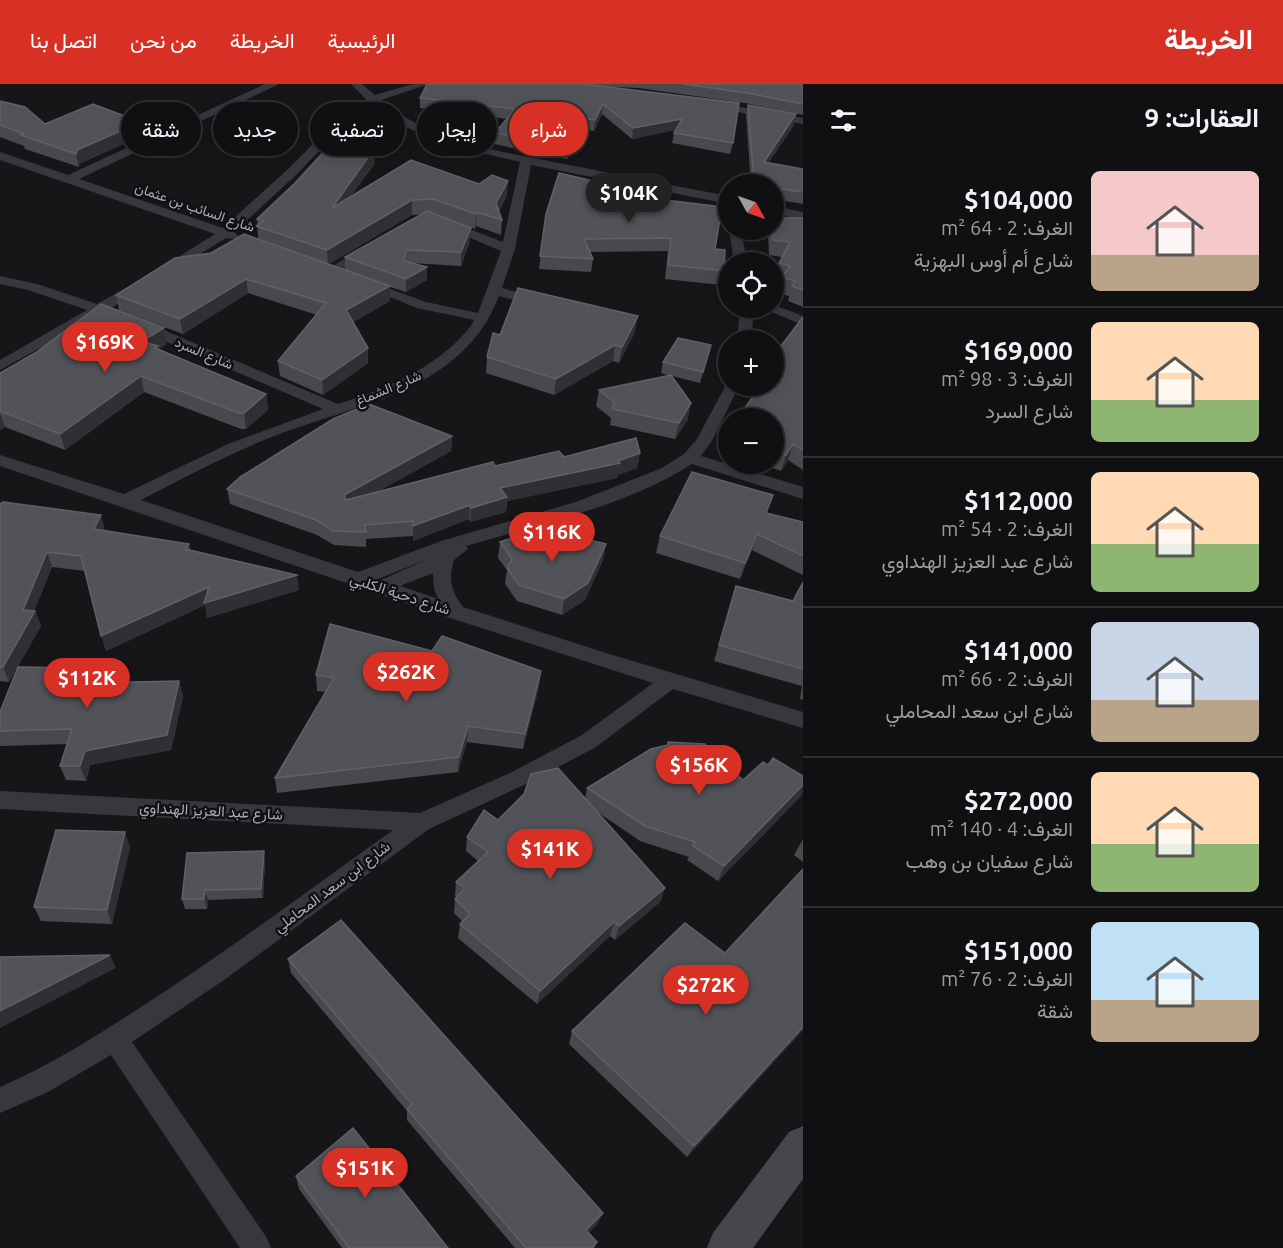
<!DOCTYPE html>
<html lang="ar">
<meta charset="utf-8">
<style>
body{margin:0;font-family:Ubuntu,Vazirmatn,sans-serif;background:#19191b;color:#f1f3f6;direction:rtl;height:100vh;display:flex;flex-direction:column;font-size:22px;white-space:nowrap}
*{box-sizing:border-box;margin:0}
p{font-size:20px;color:#9c9d9f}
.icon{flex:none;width:33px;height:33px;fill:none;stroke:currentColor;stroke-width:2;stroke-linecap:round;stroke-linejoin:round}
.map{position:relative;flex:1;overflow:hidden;direction:ltr}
.drawer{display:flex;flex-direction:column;background:#101012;width:480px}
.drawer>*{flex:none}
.hud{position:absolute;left:18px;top:18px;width:570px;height:54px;direction:rtl;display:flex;gap:12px}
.needle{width:39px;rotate:130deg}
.fabs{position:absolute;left:718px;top:90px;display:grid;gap:12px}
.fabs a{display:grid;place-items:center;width:66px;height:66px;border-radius:50%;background:#101012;box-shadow:0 3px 15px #0003,0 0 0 2px #303032;font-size:30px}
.price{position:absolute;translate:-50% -51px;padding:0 14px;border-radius:21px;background:#d93025;color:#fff;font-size:20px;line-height:39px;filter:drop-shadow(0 2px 3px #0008)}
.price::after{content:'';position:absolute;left:50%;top:36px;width:18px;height:14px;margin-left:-9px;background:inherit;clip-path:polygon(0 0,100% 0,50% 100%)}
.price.selected{background:#222;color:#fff}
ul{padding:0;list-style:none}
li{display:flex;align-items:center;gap:18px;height:150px;padding:0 24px}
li+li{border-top:2px solid #303032}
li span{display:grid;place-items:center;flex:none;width:168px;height:120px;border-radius:9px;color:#555}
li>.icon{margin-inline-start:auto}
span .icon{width:72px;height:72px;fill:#fffc;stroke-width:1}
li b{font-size:26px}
h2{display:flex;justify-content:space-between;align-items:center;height:72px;padding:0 24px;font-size:26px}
.tag{padding:0 21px;border-radius:27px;background:#101012;box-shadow:0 3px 15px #0003,0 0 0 2px #303032;font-size:21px;line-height:54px}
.tag.selected{background:#d93025;color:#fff}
header{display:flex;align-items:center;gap:36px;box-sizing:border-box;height:84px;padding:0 30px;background:#d93025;color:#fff}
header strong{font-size:28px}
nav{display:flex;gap:33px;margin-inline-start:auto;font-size:21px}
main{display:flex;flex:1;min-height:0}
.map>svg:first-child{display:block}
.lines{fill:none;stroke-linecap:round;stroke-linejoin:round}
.street{fill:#37383d;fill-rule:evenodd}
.secondary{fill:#45474d;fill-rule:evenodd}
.wall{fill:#47494d;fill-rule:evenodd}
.shaded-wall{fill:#2f3033}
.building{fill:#525359;stroke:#5f6168;stroke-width:1.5}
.labels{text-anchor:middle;stroke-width:5;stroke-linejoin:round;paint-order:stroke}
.far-street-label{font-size:14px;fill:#a8adb8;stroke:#111113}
.street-label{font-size:15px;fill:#a8adb8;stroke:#111113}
</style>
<header>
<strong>الخريطة</strong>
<nav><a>الرئيسية</a><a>الخريطة</a><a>من نحن</a><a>اتصل بنا</a></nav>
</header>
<main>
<section class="drawer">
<h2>العقارات: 9<svg class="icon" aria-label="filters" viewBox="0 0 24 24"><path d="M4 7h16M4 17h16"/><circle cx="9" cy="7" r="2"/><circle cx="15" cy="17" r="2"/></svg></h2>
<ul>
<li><span style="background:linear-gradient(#f6c9c9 70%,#b9a48a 0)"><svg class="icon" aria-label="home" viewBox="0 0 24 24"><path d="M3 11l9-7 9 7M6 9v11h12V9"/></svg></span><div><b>$104,000</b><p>الغرف: 2 · 64 m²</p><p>شارع أم أوس البهزية</p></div></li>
<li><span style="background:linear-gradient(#ffd9b3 65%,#8fb573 0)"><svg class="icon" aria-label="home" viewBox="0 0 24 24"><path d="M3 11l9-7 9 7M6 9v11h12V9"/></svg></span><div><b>$169,000</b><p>الغرف: 3 · 98 m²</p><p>شارع السرد</p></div></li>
<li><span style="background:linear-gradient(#ffd9b3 60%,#8fb573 0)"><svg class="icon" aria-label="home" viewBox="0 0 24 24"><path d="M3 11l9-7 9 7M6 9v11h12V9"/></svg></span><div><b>$112,000</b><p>الغرف: 2 · 54 m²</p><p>شارع عبد العزيز الهنداوي</p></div></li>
<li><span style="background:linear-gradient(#c9d6e8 65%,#b9a48a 0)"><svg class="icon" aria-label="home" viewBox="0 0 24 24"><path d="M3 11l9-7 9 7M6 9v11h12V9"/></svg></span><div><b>$141,000</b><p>الغرف: 2 · 66 m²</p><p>شارع ابن سعد المحاملي</p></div></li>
<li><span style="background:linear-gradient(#ffd9b3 60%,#8fb573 0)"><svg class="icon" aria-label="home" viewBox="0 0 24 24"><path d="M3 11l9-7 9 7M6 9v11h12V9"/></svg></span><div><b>$272,000</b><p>الغرف: 4 · 140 m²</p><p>شارع سفيان بن وهب</p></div></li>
<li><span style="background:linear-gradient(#bfe0f5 65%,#b9a48a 0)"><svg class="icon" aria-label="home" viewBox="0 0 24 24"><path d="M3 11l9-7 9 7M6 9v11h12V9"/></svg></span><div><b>$151,000</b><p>الغرف: 2 · 76 m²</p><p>شقة</p></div></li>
</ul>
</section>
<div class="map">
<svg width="803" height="1164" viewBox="0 0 803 1164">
<rect width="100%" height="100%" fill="#161618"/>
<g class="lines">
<path class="street" d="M265,0H279L79,95L223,144L287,86L346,27L366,15L351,0H362L375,11L413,0H429L381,16C432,60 515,70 580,83C629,93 679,103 729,112V120L531,81L515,165L502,204L546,216V222L541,223L499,212C463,306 361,319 277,351C230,369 185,393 141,416L358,488L441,457L576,418L662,384L684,370L697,355L727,299L729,298V302H739L712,357L701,372L803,403V415L692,380C627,422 540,440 466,462L468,465L454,476C448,494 451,508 463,523L606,569L803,628V644L673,605L596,663L526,700L429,745L224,896L132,958L267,1154L271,1164H240L111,971L48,1008L0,1029V1003C56,979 107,945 158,912C238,859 315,802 393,746L0,725V707L420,729L512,688L582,651L653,599L450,534L0,382V371L124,410L228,360L323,325L137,245L135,242L137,239H147L338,320C388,304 437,284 471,242L474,236L417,224L358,200L365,196L426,218L478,229L501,167L440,141L441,138H451L503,158L520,78C468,65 414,57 373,20L354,31L295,92L234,148L239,152L238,155L226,154L169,189L162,185L164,182L215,150L0,76V68L68,91ZM428,475L381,496L378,495ZM433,489L434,504L438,515L400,502Z
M713,18L803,34V40L709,23L707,21Z
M774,122L803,128V136L774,130Z
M729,145L741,146L747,178H734Z
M366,162L373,166L371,169L336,190H326L324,187Z
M0,192L37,200L97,220L133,200L138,199L145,203L110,225L113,228L111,231H100L0,286V276L87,226L28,206L0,200Z
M774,221L803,232V241L762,224H774Z
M740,224H754L751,256H737Z"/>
<path class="secondary" d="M803,1042V1095L753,1164H707L713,1149L789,1048Z"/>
</g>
<path class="wall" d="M427,0H803V31L745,19L638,4L597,2L733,59L730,70L672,59L674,49L675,46L632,55L602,30L594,47L587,46L567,75L494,60L495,49L507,35L420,24V14Z
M0,17L45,40L141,38L143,51L79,80V83L25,65L24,62L0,53Z
M748,21L796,30L794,41L768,79L803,85V120L774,115V100H751L746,31Z
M375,79L351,112L507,111L499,127L502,136L501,151L476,142L475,145L431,129L470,157L461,182L412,179L427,183V196L406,208L390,203V217L353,238L368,264V279L323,311L280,292L278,277L317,231L248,209L183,250L119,226L116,211L211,169L258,155L257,135ZM423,130L345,173V186L328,180L412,131Z
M602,99L601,108L715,165L724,187L721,201L665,195L668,167L590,168L593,175L591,188L539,185L546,130Z
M803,134V223L788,217L789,212L778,209L782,196L774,194L779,179L782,173L769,171L768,149L769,146H774Z
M803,233V386L788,376L781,387L761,380H774V334L761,302Z
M635,248L619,279L613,277L554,311L486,289L487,273L500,251Z
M167,260L158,265L266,310L268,326L246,345H241L144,308L65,366L5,343L0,346V289Z
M711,261L700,299L672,292L688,335L675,355L610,341L611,334L596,322L599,306L670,292L661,289L663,278Z
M729,345V368L721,365L725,349Z
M452,352L451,367L377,408L495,382L564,373L640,369L637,384L618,391L617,394L507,417L506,428L470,438L469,435L413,457V452L366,455V463L334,461L317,451L230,420L227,405Z
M0,420L101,431L104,446L189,460L190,466L299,506L207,534L205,521L106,567L85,487L52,483L34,527H35L41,542L9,598L0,597Z
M767,429L803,438V491L752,466L740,495L656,469L660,452Z
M500,458L559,467L606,460L603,476L585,516L562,531L517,517L505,500L507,486L498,474Z
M803,498V616L800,615L802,602L714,577L736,502L793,517Z
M94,584L99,598L179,597L183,612L171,666L90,681L86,697L66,696L60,682L67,660L0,662V628Z
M316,591L539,603L523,665L467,658L458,688L277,709L275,694L326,608L317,607Z
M668,658L743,696L802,711L718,797L687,776L689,773L640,757L596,727L665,804L660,818L615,856L610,852L537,920L458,854L460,840L462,837L454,829L455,815L457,813L455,812L456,798L478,777L466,767L467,753L498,736L585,715L587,704L667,661Z
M803,755V778L794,771Z
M130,763L112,840L41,837L34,823Z
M265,777L263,814L208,816L207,825H185L182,815Z
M288,875L598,1139L589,1149L597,1158L594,1164H515L407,1036V1027L291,889Z
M803,946L687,1073L569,960L572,947Z
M296,1092L448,1164H342L299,1105Z"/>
<path class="shaded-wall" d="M603,20L602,30L594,47L595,36Z
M796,30L794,41L762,89L764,78Z
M588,35L587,46L567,75L568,64Z
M682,35L680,45L632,55L633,44Z
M141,38L143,51L79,80V83L76,70L77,66Z
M374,65L375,79L333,138L332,124Z
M508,97L507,111L495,133L496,119Z
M412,116V131L328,181L327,166Z
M477,128L476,142L475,145L476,130Z
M471,144L470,157L461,182V168Z
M427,183V196L406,208V195Z
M246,195L248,209L183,250L180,235Z
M390,202V217L347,241L346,226Z
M638,232L635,248L619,279L622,263Z
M164,244L167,260L156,267L142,257Z
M615,261L613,277L554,311L556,295Z
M368,264V279L323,311L322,296Z
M141,292L144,308L65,366L60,350Z
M266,310L268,326L246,345L244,329Z
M691,319L688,335L675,355L679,339Z
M0,329L5,343L0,346Z
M452,352L451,367L345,426L344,411Z
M793,360L788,376L781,387L786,371Z
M640,369L637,384L618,391L617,394L507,417L506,428L470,438L471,424L500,404L618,377Z
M470,421L469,435L413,457V442Z
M101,431L105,446L98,460L94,445Z
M757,450L752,466L740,495L745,479Z
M606,460L603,476L585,516L562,531L564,515Z
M47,468L52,483L30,536L35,527L41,542L9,598L3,583L23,526Z
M297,491L299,506L207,534L205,521L106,567L101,552L209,503Z
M94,584L99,599H88Z
M541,587L539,603L523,665L525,650Z
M179,597L183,612L171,666L90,681L86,697L80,682L85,667Z
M468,642L467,658L458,688L459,673Z
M803,701V708L802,711L718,797L724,782Z
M125,748L130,763L112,840L107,826Z
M264,767L265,777L263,814L261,805Z
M665,804L660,818L615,856L619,842Z
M205,806L208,816L207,825L204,815Z
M614,838L610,852L537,920L540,907Z
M110,871L116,884L0,944V927Z
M803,943V946L687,1073L694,1062Z
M603,1129L598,1139L582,1156L586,1146Z"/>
<path class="building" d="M427,0H584L739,19L733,59L674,49L682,35L633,44L603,20L595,36L588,35L568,64L495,49L515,25L420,14Z
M683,0H803V20L747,9Z
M0,17L25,23L45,40L93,20L141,38L77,66L76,70L21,51L24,50L0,41Z
M748,21L796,30L764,78L803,85V108L774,104V100H754Z
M330,61L374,65L332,124L411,76L479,100L492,91L508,97L496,119L502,136L477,128L476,130L433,115L412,116L327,166L256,142L264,137L257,135L295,99Z
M559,89L602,99L600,108L722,123L715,165L725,166L724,187L668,181L671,154L584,155L593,175L540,172L546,130Z
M427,127L471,144L461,168L406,166L404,177L427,183L406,195L345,173Z
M774,134H803V206L792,202L795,197L782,193L790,182L779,179L790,158L773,156L772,146H774Z
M244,150L390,202L346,226L368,264L322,296L278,277L326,219L246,195L180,235L116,211L175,174L211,169Z
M518,204L638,232L622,263L615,261L556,295L487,273L493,249L500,251Z
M101,220L164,244L142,257L158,262L155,264L266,310L244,329H239L141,292L60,350L0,327V289L35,269Z
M803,233V366L793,360L786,371L774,367V334H737L761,302H774V284L779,277L774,280V271Z
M678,254L711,261L703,288L663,278Z
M671,291L691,319L679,339L612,325L614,318L599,306Z
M369,320L452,352L344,411L346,416L493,378L495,382L559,367L564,373L636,354L640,369L618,377L620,379L500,404L507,413L471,424L470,421L413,442V437L365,441L366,448L333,447L316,436L227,405L240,393L333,335Z
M692,388L773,411L766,429L803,438V472L757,450L745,479L660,452Z
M3,418L101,431L94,445L189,460L185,465L297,491L204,519L209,503L101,552L81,472L47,468L23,526L35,527L3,583H0V420Z
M541,444L559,467L570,451L606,460L588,499L564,515L519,501L507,484L512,475L500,458Z
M803,498V585L719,561L736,502L793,517Z
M330,540L432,567L442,552L541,587L525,650L468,642L459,673L275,694L334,594L316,591Z
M18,583L94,584L88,599L179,597L167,651L85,667L80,682H60L72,645L0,647V628Z
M668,658L705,660L743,696L763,678L768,681L773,674L803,692V701L724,782L693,762L695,758L645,742L587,704L651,665L668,661Z
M558,684L665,804L619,842L614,838L540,907L460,840L470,830L455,815L465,804L456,798L488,768L467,753L484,726L498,736L524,710L531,690Z
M56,746L125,748L107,826L34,823Z
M264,767L261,805L205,806L204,815H182L187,769Z
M803,785V943L694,1062L572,947L685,839L725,869Z
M341,836L603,1129L586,1146L597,1158L592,1164H576L575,1163L574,1164H526L407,1025L412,1020L288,875Z
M110,871L0,927V873Z
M353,1044L448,1164H349L296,1092Z"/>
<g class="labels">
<g class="far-street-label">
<text transform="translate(195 123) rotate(19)" y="5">شارع السائب بن عثمان</text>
<text transform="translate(204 269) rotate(23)" y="5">شارع السرد</text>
<text transform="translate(388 304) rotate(-23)" y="5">شارع الشماغ</text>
</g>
<g class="street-label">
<text transform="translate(400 510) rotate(18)" y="5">شارع دحية الكلبي</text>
<text transform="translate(211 727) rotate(3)" y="5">شارع عبد العزيز الهنداوي</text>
<text transform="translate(332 803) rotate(-37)" y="5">شارع ابن سعد المحاملي</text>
</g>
</g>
</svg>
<div class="fabs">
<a><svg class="needle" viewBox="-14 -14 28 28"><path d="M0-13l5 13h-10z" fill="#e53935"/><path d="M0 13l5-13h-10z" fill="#9c9d9f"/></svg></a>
<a><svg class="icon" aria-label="locate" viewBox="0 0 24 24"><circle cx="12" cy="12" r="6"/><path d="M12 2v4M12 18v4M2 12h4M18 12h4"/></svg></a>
<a>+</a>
<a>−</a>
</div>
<b class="price selected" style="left:629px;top:140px">$104K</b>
<b class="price" style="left:105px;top:289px">$169K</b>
<b class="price" style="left:552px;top:479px">$116K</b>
<b class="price" style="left:406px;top:619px">$262K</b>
<b class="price" style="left:87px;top:625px">$112K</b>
<b class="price" style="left:699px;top:712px">$156K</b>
<b class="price" style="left:550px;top:796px">$141K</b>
<b class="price" style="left:706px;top:932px">$272K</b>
<b class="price" style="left:365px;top:1115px">$151K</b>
<div class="hud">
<a class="tag selected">شراء</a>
<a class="tag">إيجار</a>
<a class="tag">تصفية</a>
<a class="tag">جديد</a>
<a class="tag">شقة</a>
</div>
</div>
</main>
